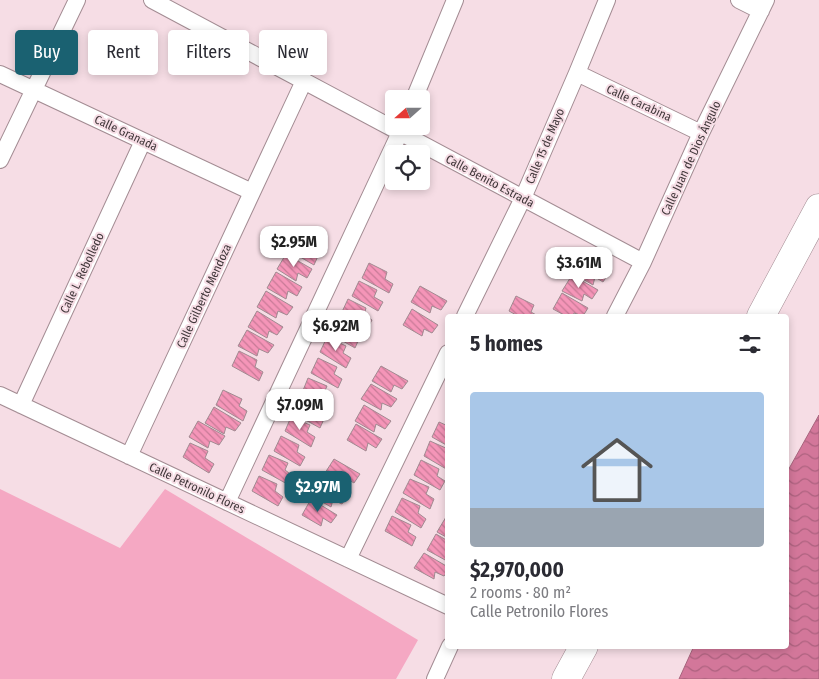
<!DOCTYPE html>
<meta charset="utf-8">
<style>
body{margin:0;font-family:"Fira Sans Condensed",sans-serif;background:#f2f2f3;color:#2b2b33;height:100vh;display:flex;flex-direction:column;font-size:19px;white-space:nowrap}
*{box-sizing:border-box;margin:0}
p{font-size:16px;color:#7c7c81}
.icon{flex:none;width:28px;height:28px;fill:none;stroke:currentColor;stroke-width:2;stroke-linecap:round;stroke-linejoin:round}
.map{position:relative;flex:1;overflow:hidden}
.side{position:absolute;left:445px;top:314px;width:344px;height:335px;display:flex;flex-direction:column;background:#fff;border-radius:5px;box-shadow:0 2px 8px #0003}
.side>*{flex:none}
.banner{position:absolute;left:15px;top:30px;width:355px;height:45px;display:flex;gap:10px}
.needle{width:32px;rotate:249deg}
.fabs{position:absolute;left:385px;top:90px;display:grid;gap:10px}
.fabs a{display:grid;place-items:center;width:45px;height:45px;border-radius:5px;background:#fff;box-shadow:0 2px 8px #0003;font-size:25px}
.price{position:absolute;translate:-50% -42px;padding:0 11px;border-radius:10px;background:#fff;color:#222;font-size:16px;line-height:32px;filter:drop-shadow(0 1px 2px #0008)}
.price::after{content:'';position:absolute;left:50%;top:30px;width:15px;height:11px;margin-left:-8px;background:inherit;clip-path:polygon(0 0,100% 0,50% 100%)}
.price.current{background:#1a6171;color:#fff}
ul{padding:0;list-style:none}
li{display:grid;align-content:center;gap:10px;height:265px;padding:0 25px}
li+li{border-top:1px solid #e1e1e2}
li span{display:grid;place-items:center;height:155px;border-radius:5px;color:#555}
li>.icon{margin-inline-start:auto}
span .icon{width:90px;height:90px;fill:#fffc;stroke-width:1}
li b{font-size:21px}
h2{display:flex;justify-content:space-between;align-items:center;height:60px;padding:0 25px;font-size:21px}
.tag{padding:0 18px;border-radius:5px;background:#fff;box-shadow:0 2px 8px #0003;font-size:18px;line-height:45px}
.tag.current{background:#1a6171;color:#fff}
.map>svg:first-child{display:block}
.green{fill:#f5a8c3}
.water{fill:url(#water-waves);stroke:#a7647d}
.building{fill:url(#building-back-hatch);stroke:#a18a91}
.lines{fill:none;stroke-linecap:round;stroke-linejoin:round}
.minor-casing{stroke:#a38c93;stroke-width:18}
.trunk-casing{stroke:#a38c93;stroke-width:29}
.minor{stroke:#fff;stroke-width:16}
.trunk{stroke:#fff;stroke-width:28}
.labels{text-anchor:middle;stroke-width:4;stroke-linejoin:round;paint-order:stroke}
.street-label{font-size:12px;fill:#40373a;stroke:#f6dde5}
</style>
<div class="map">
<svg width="819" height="679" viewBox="0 0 819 679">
<defs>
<pattern id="water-waves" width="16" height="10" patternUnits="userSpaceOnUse" patternTransform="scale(1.25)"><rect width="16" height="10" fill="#d3779a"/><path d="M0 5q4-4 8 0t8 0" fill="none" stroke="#ad627f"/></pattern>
<pattern id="building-back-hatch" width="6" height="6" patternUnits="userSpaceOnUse" patternTransform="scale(1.25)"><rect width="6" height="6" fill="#f595b8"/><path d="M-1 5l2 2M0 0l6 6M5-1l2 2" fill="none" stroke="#c87a97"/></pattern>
</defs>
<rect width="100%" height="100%" fill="#f6dde5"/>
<path class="green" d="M0,489L120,548L165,489L418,640L396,679H0Z"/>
<path class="water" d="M819,415V679H679L694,646H786V474Z"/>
<path class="building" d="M295,235L313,244L310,251L318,256L314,265L288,250Z
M286,254L312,269L307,278L298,273L296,281L277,269Z
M583,258L609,273L603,282L595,277L593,285L574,274Z
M369,263L387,272L385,279L393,284L389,293L362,278Z
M276,272L302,287L297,296L288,291L286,299L267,288Z
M572,275L598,290L592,299L584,294L582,301L562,291Z
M359,281L377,290L374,297L383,302L378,311L352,296Z
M420,286L447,301L441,310L432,306L430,313L411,302Z
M266,291L293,307L287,315L278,311L276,318L257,307Z
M562,293L588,308L583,316L574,313L573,316H566L553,309Z
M516,296L534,305L531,312L538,316H518L509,311Z
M348,299L366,308L364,315L372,320L367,329L341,314Z
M412,309L438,325L432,333L424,329L422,336L403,325Z
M257,311L283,327L277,335L269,331L267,338L248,327Z
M335,318L354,327L351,334L359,339L355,348L329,333Z
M247,330L274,345L268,353L259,349L257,356L238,346Z
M327,337L346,346L343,353L351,358L346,368L320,352Z
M239,351L257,360L255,367L263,372L259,381L232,366Z
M318,358L337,367L334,374L342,379L338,388L311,373Z
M381,366L408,381L402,389L394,385L391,392L372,381Z
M308,378L327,386L324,393L332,399L328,408L302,393Z
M371,384L397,399L391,407L382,403L381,410L361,399Z
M223,390L242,399L239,406L247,411L243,421L216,405Z
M300,398L318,406L316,413L324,419L320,428L293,413Z
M364,405L391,421L385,429L376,424L374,432L355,421Z
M214,407L241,423L235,431L226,427L224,434L205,423Z
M291,417L310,425L307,432L315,437L311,447L285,431Z
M198,421L225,436L219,445L210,441L208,448L189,437Z
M439,422L448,426V446L432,437Z
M356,424L382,439L376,448L368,443L366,451L347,440Z
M281,436L299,445L297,452L305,457L300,466L274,451Z
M430,441L448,449L446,457L448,458V470L424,456Z
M190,443L208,451L205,458L214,464L209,473L183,457Z
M269,455L288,463L285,470L293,476L289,485L262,470Z
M334,459L360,474L354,483L346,478L341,486L323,476Z
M421,460L439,469L437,476L445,481L440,490L414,475Z
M259,476L277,484L275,491L283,497L278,506L252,491Z
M410,479L429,487L426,494L434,499L430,509L403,493Z
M321,480L347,496L342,504L333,500L331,507L312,496Z
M402,498L420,506L418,513L426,519L421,528L395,512Z
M311,499L337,515L331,523L323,518L321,526L302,515Z
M392,516L411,525L408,532L416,537L412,546L385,531Z
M446,517H448V538L437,532Z
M436,534L448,541L447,561L427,550Z
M424,553L448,567V571L444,576L435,572L434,579L414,568Z"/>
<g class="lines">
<g class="minor-casing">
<path id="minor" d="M152,0L643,262
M739,0L761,11
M577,73L701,133
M0,74L252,192
M414,99L455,0
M0,160L77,0
M465,316L523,198L577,73L607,0
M615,316L643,262L701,133L766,0
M0,395L448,606
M21,405L143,141
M129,456L304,81
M227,502L403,126
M348,559L448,353
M435,679L450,646"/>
</g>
<g class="trunk-casing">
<path id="trunk" d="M761,316L819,208
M566,679L584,646"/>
</g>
<use href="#minor" class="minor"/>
<use href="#trunk" class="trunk"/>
</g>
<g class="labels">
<g class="street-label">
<text transform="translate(639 103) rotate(25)" y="4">Calle Carabina</text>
<text transform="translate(126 133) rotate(25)" y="4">Calle Granada</text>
<text transform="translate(545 146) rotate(-67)" y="4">Calle 15 de Mayo</text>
<text transform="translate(691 158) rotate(-65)" y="4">Calle Juan de Dios Ángulo</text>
<text transform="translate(490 181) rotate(28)" y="4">Calle Benito Estrada</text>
<text transform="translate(82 273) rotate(-65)" y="4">Calle L. Rebolledo</text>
<text transform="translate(204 296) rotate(-65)" y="4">Calle Gilberto Mendoza</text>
<text transform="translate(197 488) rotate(25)" y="4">Calle Petronilo Flores</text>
</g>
</g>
</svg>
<div class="fabs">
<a><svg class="needle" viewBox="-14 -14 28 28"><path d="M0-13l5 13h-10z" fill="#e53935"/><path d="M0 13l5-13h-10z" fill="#7c7c81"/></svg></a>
<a><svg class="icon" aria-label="locate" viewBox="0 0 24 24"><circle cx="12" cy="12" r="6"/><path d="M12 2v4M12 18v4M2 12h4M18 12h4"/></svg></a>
</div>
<b class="price" style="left:294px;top:268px">$2.95M</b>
<b class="price" style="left:579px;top:289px">$3.61M</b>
<b class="price" style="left:336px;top:352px">$6.92M</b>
<b class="price" style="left:300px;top:431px">$7.09M</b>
<b class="price current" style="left:318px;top:513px">$2.97M</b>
<div class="banner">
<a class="tag current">Buy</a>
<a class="tag">Rent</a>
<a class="tag">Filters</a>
<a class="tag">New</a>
</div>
<section class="side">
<h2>5 homes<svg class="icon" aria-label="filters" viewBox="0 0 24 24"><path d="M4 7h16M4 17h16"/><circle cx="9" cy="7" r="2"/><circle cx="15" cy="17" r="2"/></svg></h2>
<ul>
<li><span style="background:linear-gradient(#a9c7e8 75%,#9aa5b1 0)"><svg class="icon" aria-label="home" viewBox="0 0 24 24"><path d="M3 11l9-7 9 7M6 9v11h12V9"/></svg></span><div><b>$2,970,000</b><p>2 rooms · 80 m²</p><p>Calle Petronilo Flores</p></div></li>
</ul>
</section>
</div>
